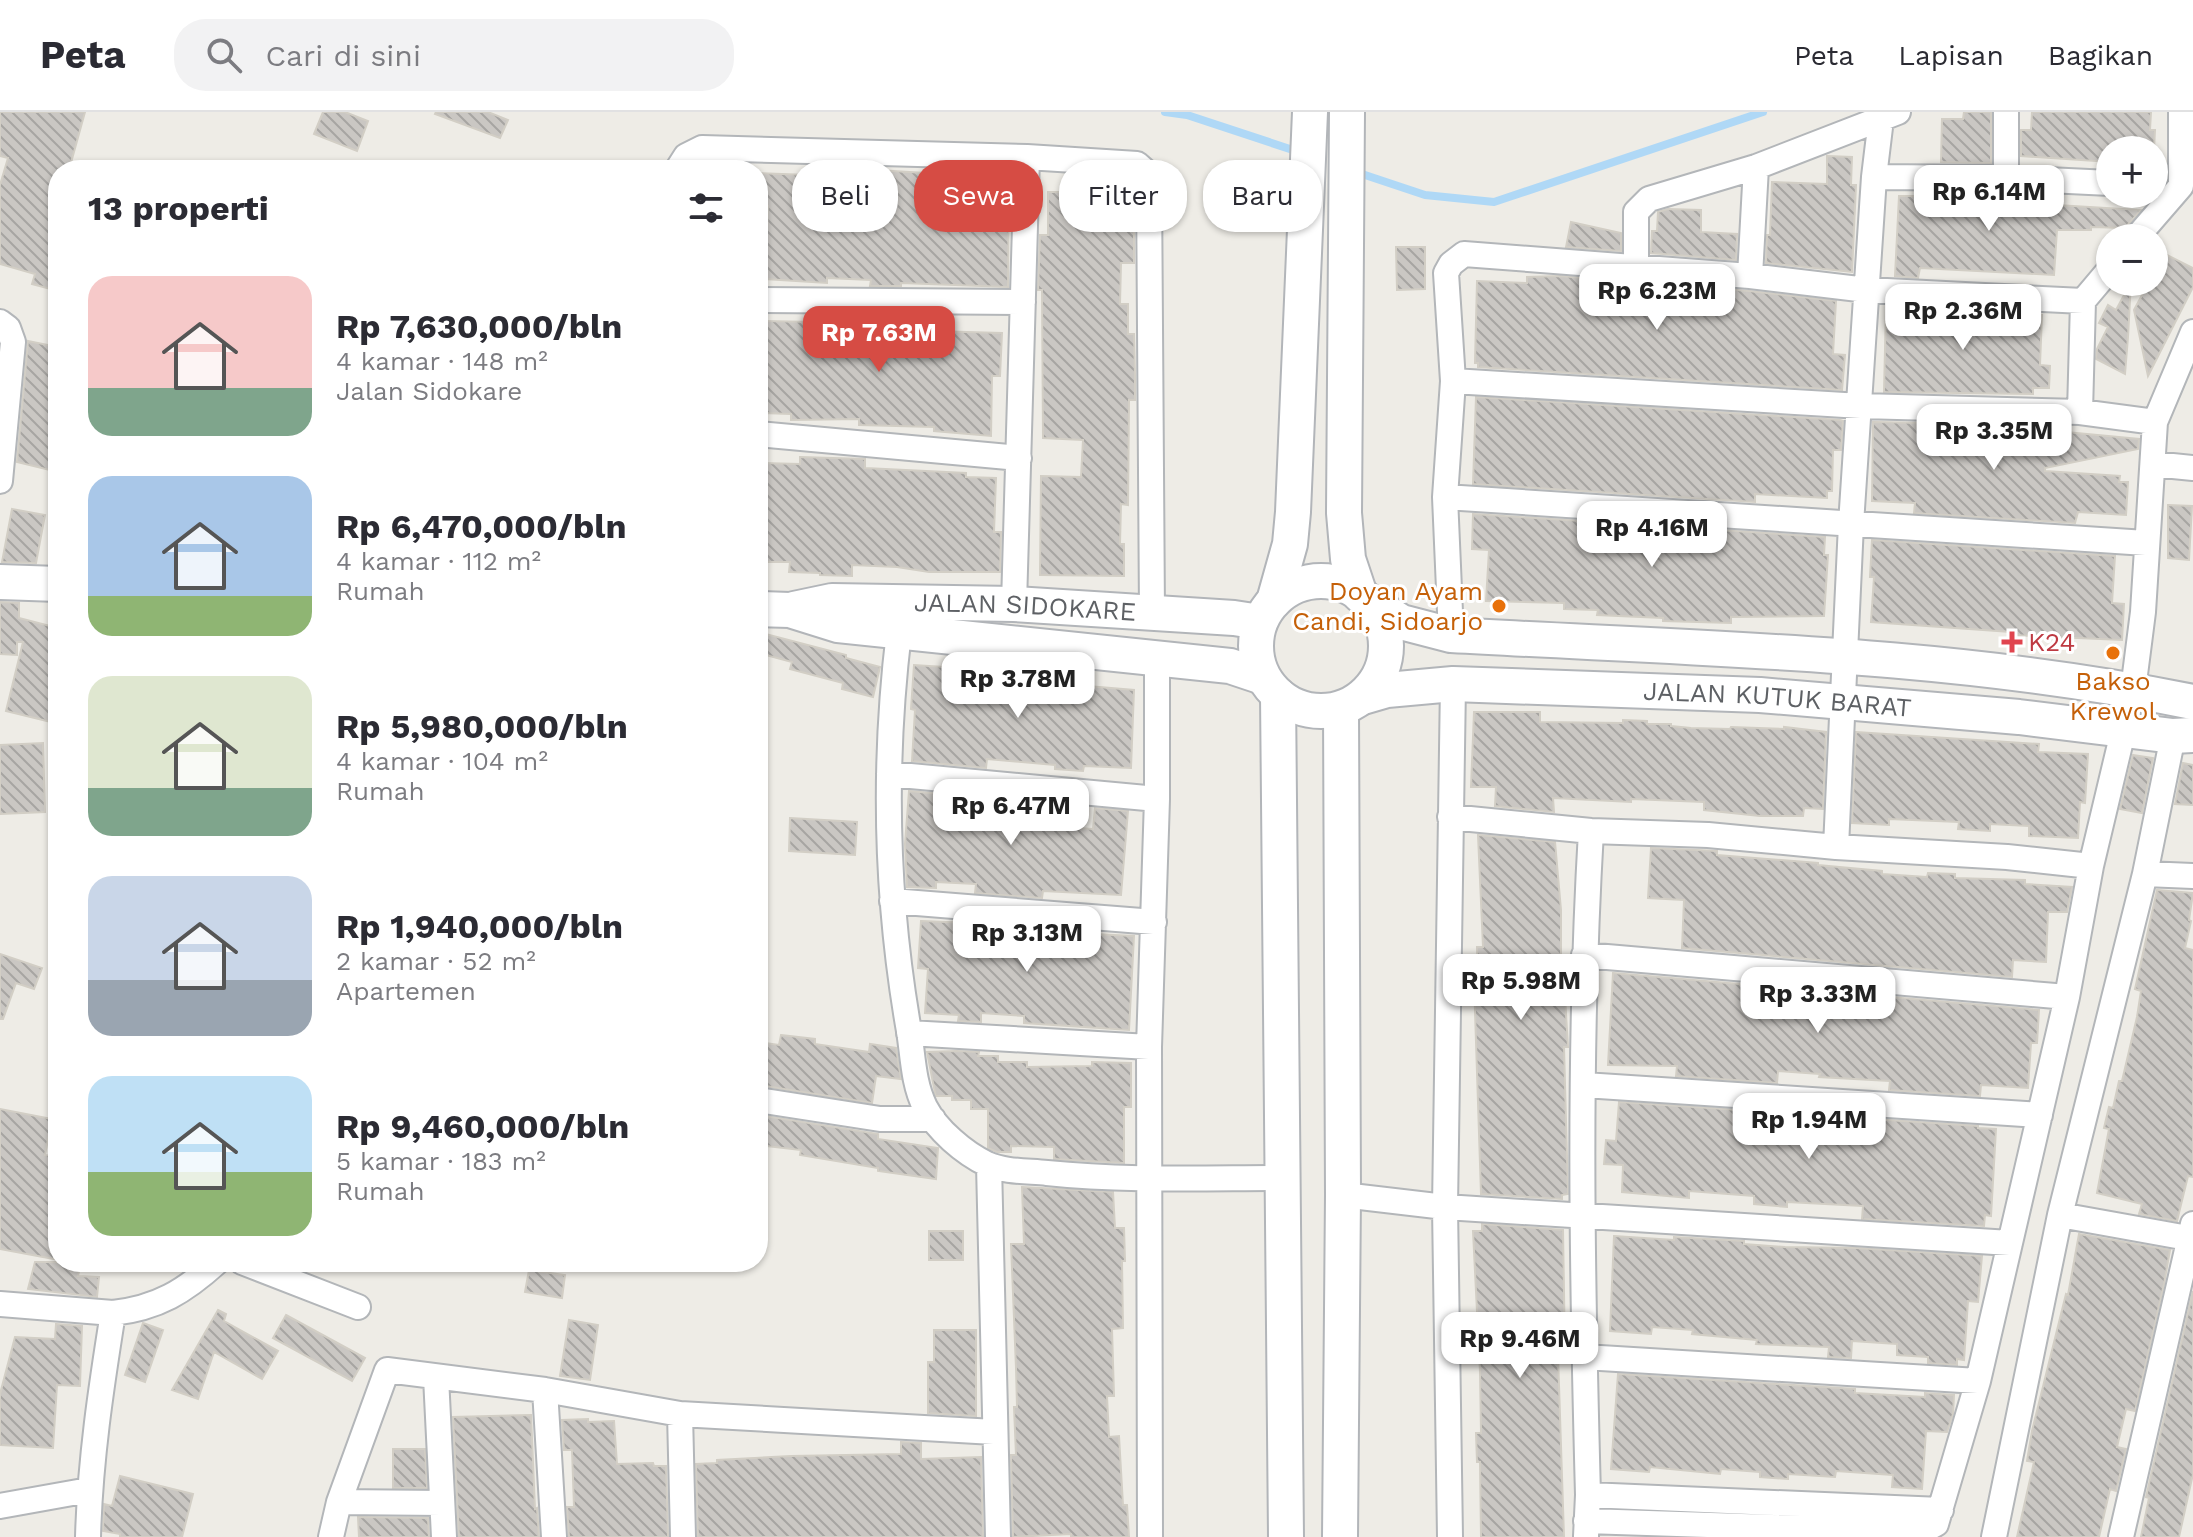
<!DOCTYPE html>
<html lang="id">
<meta charset="utf-8">
<style>
body{margin:0;font-family:"Work Sans",sans-serif;background:#f2f2f3;color:#2b2b33;height:100vh;display:flex;flex-direction:column;font-size:30px;white-space:nowrap}
*{box-sizing:border-box;margin:0}
p{font-size:26px;color:#7c7c81}
.icon{flex:none;width:44px;height:44px;fill:none;stroke:currentColor;stroke-width:2;stroke-linecap:round;stroke-linejoin:round}
.map{position:relative;flex:1;overflow:hidden}
.side{position:absolute;left:48px;top:48px;width:720px;height:1112px;display:flex;flex-direction:column;background:#fff;border-radius:32px;box-shadow:0 2px 6px #0004}
.side>*{flex:none}
.hud{position:absolute;left:792px;top:48px;width:760px;height:72px;display:flex;gap:16px}
.fabs{position:absolute;left:2096px;top:24px;display:grid;gap:16px}
.fabs a{display:grid;place-items:center;width:72px;height:72px;border-radius:50%;background:#fff;box-shadow:0 2px 6px #0004;font-size:40px}
.price{position:absolute;translate:-50% -68px;padding:0 18px;border-radius:16px;background:#fff;color:#222;font-size:26px;line-height:52px;filter:drop-shadow(0 2px 4px #0008)}
.price::after{content:'';position:absolute;left:50%;top:48px;width:24px;height:18px;margin-left:-12px;background:inherit;clip-path:polygon(0 0,100% 0,50% 100%)}
.price.selected{background:#d64c44;color:#fff}
ul{padding:0;list-style:none}
li{display:flex;align-items:center;gap:24px;height:200px;padding:0 40px}
li span{display:grid;place-items:center;flex:none;width:224px;height:160px;border-radius:24px;color:#555}
li>.icon{margin-inline-start:auto}
span .icon{width:96px;height:96px;fill:#fffc;stroke-width:1}
li b{font-size:34px}
h2{display:flex;justify-content:space-between;align-items:center;height:96px;padding:0 40px;font-size:34px}
.pill{padding:0 28px;border-radius:32px;background:#fff;box-shadow:0 2px 6px #0004;font-size:28px;line-height:72px}
.pill.selected{background:#d64c44;color:#fff}
header{display:flex;align-items:center;gap:48px;box-sizing:border-box;height:112px;padding:0 40px;background:#fff;border-bottom:2px solid #e1e1e2}
header strong{font-size:38px}
nav{display:flex;gap:44px;margin-inline-start:auto;font-size:28px}
.search{width:560px;height:72px;background:#f2f2f3;display:flex;align-items:center;gap:20px;box-sizing:border-box;padding:0 28px;border-radius:32px;color:#7c7c81;font-size:30px}
.map>svg:first-child{display:block}
.lines{fill:none;stroke-linecap:round;stroke-linejoin:round}
.stream{stroke:#afd8f6;stroke-width:8}
.building{fill:url(#building-back-hatch);stroke:#d2cec5;stroke-width:2}
.street-casing{stroke:#b3b6b9;stroke-width:28}
.secondary-casing{stroke:#b2b5b9;stroke-width:38}
.street{stroke:#fff;stroke-width:24}
.secondary{stroke:#fff;stroke-width:34}
.food-dot{fill:#e8710a;stroke:#fff;stroke-width:3}
.health-dot{fill:#e0444e;stroke:#fff;stroke-width:3}
.labels{text-anchor:middle;stroke-width:6;stroke-linejoin:round;paint-order:stroke}
.food-label{font-size:26px;fill:#c56008;stroke:#fff;text-anchor:end}
.street-label{font-size:26px;fill:#5e6165;stroke:#fff}
.health-label{font-size:26px;fill:#be3a42;stroke:#fff;text-anchor:start}
</style>
<header>
<strong>Peta</strong>
<div class="search"><svg class="icon" aria-label="search" viewBox="0 0 24 24"><circle cx="10" cy="10" r="6"/><path d="M15 15l6 6"/></svg>Cari di sini</div>
<nav><a>Peta</a><a>Lapisan</a><a>Bagikan</a></nav>
</header>
<div class="map">
<svg width="2193" height="1425" viewBox="0 0 2193 1425">
<defs>
<pattern id="building-back-hatch" width="6" height="6" patternUnits="userSpaceOnUse" patternTransform="scale(2)"><rect width="6" height="6" fill="#cac7c3"/><path d="M-1 5l2 2M0 0l6 6M5-1l2 2" fill="none" stroke="#a7a5a2"/></pattern>
</defs>
<rect width="100%" height="100%" fill="#eeece6"/>
<g class="lines">
<path class="stream" d="M1165,0L1187,3L1302,41
M1356,60L1425,83L1494,90L1763,0"/>
</g>
<path class="building" d="M0,0H85L69,58H58V179L32,172L35,162L0,152V73L8,46L0,44Z
M323,0H345L368,9L357,39L314,22Z
M436,0H488L508,8L500,26L435,2Z
M1964,0H1991V51L1941,50L1942,7H1963Z
M2032,0H2151L2150,18H2155L2154,38H2110V50L2021,44V18H2031Z
M1827,44L1852,45L1851,73H1856L1852,160L1766,151L1767,123H1770L1772,70L1827,72Z
M810,54L942,62V65L981,66V60L1009,61L1008,175L901,171V174H870L871,168L827,166V171L765,167L768,94L758,93V61L809,63Z
M1092,69H1128L1127,118H1134V151H1121L1120,192H1128V222H1134L1135,263V288H1129L1128,393L1121,392L1120,432H1124V464L1040,463L1041,364L1081,365L1083,328L1043,326L1042,178H1038L1040,123H1048V80H1092Z
M1940,80L1992,81V86L2025,87V91L2141,98L2125,116L2091,115V118H2057L2054,163L1920,156L1918,166L1895,164L1899,84H1940Z
M1668,97L1701,98V120L1737,122L1736,148L1651,141L1652,119H1657L1658,100Z
M1571,110L1621,121V139L1566,135Z
M1396,135H1425V177L1397,178Z
M2163,141L2193,156V175L2148,264L2134,198L2149,170H2154V160Z
M1560,164L1749,179L1836,189L1833,242L1845,243L1842,278L1478,255V251H1475L1477,169L1527,171V165Z
M2131,170L2128,225L2125,262L2096,247L2097,237L2108,215L2099,211L2108,193L2116,198Z
M1886,194L1961,198V202L2042,203L2040,253L2050,254L2049,276H2033V282L1884,280Z
M869,204H900V213L931,214V219L1002,221L1000,264H992L991,324L934,319V315L859,313V307L791,308V302L759,301V209L869,211Z
M28,229L58,235V276L50,318L58,320V360L17,350Z
M1476,285L1840,308L1843,309L1841,338H1833L1832,379H1827V386L1755,382V390L1473,372Z
M1873,310L1979,312V318L2047,322L2046,338L2056,319L2139,327L2138,337L2045,356V359L2120,364L2119,370H2128L2126,403L2078,400L2075,411L1914,401L1915,391L1872,389Z
M800,345L865,347V356L966,361V365L996,366L994,420H1001L1000,460H929L897,455L852,453V464L820,463V461L789,460L790,450H758V399H761L762,351L800,352Z
M2168,393L2192,394L2189,448L2168,446Z
M12,397L45,403L36,451L2,450Z
M1473,402L1825,425L1824,443H1828L1824,504L1731,505V511L1663,509V506L1597,503L1598,498L1564,497V491L1486,489L1489,438L1472,437Z
M1872,428L2115,444L2112,491L2124,492L2122,528L2011,523V520L1871,510L1874,465H1870Z
M0,490L19,491V506L58,516V599L54,598L51,610L6,599L23,530H17V543L0,542Z
M758,520L846,543V546L880,555L873,585L842,577L843,571L790,557L792,550L758,541Z
M993,552L1024,553L1023,563L1053,564L1052,571L1134,578L1131,656L1084,654L1083,659L1055,657V653L987,647L986,656L912,649L915,598L911,597L914,553L993,558Z
M1474,600H1540V610L1623,611V608L1647,609V612H1671V614L1691,616L1730,617L1731,615L1784,617V615L1826,620L1823,697L1804,696L1803,704H1760L1704,698V690L1631,687V690L1553,686L1554,700L1495,694L1496,675H1471Z
M1856,620L2039,632L2038,640L2088,642L2085,691L2080,690L2078,726L2029,724V714L1990,712V719L1958,717L1959,710L1889,707V713L1852,711Z
M43,631L45,700L0,702V633Z
M2133,643L2153,646L2142,701L2120,697Z
M2183,651L2193,653V693L2175,692Z
M909,679L1049,692L1048,714L1093,717L1095,696L1128,699L1121,783L1043,779L1042,786L975,781L976,772L936,770V776L907,775L905,732Z
M790,706L857,710L855,743L789,739Z
M1478,723L1555,730L1561,798V868H1564L1568,935H1564L1568,1082L1562,1083V1087L1481,1082L1474,869H1478L1477,835H1483Z
M1651,736L1717,739V743L1818,751V753L1882,759V762L1927,765L1928,761L1955,762V766L2025,768V772L2072,775L2067,800H2048L2046,850L2013,848L2012,865L1682,836L1684,788L1648,786Z
M2157,778L2193,781L2189,808L2191,809L2185,836L2193,838V1065L2188,1064L2177,1109L2139,1102L2142,1092L2097,1081L2109,1017L2104,1016L2109,995L2113,996L2119,969H2122L2137,905L2141,879L2135,877Z
M921,809L973,811L1040,816L1053,818V820L1134,824L1129,918L1024,911V904L981,901V910L958,909L959,903L925,901L928,857L918,856Z
M0,842L42,856L34,877L16,871L3,907H0Z
M1613,861L2039,898L2037,931H2031L2028,976L1981,973L1980,984L1889,978L1890,969L1819,965L1820,962L1778,959L1777,971L1676,964L1677,954L1608,953Z
M781,923L815,927V932L869,940L870,932L896,936L901,967L876,964L872,991L758,973V930L779,933Z
M957,939L979,940L978,944H998V950H1027V955L1092,954V950L1131,951V995H1124V1051L1054,1047V1035L1011,1034V1040H997L988,1036V997H971V988H952V984H936L935,981L927,940Z
M1619,990L1978,1014V1016L1996,1017L1991,1104L1985,1103L1984,1114L1862,1107L1863,1094L1787,1090V1095L1754,1092V1084L1689,1079V1086L1622,1080L1623,1053L1604,1052L1606,1028L1616,1029Z
M0,997L52,1007L45,1043L58,1045V1124L54,1147L0,1137Z
M759,1003L878,1022V1027L938,1036L936,1067L878,1059V1056L800,1043L801,1038L758,1033Z
M1022,1075L1113,1080L1115,1116H1124L1125,1149H1122L1123,1216L1112,1217L1114,1284H1107L1109,1325L1119,1324L1123,1393H1127L1129,1425H1071V1422L1013,1425L1011,1343H1016L1014,1295H1017L1016,1256L1011,1132H1024Z
M1482,1112L1563,1118L1565,1242L1558,1243L1564,1425H1481L1480,1350H1477L1476,1321H1481L1480,1260L1473,1119H1482Z
M929,1119H963V1148H929Z
M2079,1122L2170,1138L2164,1172L2135,1299L2126,1297L2117,1335L2126,1337L2116,1379L2110,1377L2099,1425H2017L2034,1350L2027,1349L2032,1319L2066,1182L2068,1183Z
M1614,1124L1674,1128V1125L1744,1129V1132L1785,1135L1856,1136L1982,1144L1978,1190L1968,1189L1964,1248L1957,1247V1253L1928,1251V1245L1897,1243V1232L1852,1229L1851,1246L1828,1245L1829,1235L1756,1232L1757,1228L1692,1222L1693,1218L1652,1215L1651,1222L1610,1219Z
M35,1150H81L78,1164L99,1165L97,1185L28,1177Z
M529,1158L565,1163L562,1186L525,1180Z
M2193,1179V1362L2179,1425H2141L2149,1386L2146,1385Z
M218,1198L226,1202L224,1209L278,1239L262,1267L214,1240L198,1287L172,1278Z
M286,1203L365,1246L352,1269L273,1226Z
M569,1208L598,1213L590,1268L560,1264Z
M143,1211L163,1218L145,1270L125,1263Z
M56,1212L82,1214L80,1274L57,1273L53,1336L0,1333V1282L15,1225L55,1227Z
M934,1218H976V1304L928,1301V1250H934Z
M1618,1262L1855,1277V1281L1925,1285V1281L1954,1283L1953,1302L1947,1320L1926,1319L1922,1377L1892,1375L1893,1363L1836,1359L1835,1365L1788,1362V1367L1760,1365V1360L1721,1357L1720,1362L1650,1355L1649,1360L1611,1357Z
M531,1303L535,1397L537,1396L539,1425H459L453,1305Z
M588,1307V1310L614,1309L617,1352L653,1351L654,1354H666L668,1425H569L567,1395H574L572,1338H564L562,1308Z
M901,1330L921,1331V1347L981,1345L983,1425H698L696,1352L717,1351V1348L791,1344L901,1342Z
M393,1337H425L427,1376H393Z
M120,1364L193,1382L182,1425H120V1422L103,1419L104,1392L112,1394Z
M358,1405L428,1406L429,1425H359Z"/>
<g class="lines">
<g class="street-casing">
<path id="street" d="M677,58L686,44L702,36L1027,45L1137,52L1146,60L1149,72L1152,501
M1874,65L2006,66L2110,71
M2006,66V0
M2136,126L2181,74V0
M1636,156V100L1649,87L1756,55L1898,0
M1750,164L1756,55
M758,188L1023,190
M0,210L8,216L13,230L0,369
M1453,269L1861,294L2080,300L2155,310
M2080,300L2083,189L2110,157
M758,322L1019,346
M2153,352L2193,356
M1445,385L2146,431
M1014,492L1027,45
M899,520C883,652 886,788 909,919C913,944 913,971 925,995C937,1018 964,1041 987,1052C1005,1060 1028,1059 1047,1061C1125,1069 1205,1066 1283,1066
M1451,523L1445,385L1453,269L1446,161L1451,152L1464,142L1750,164L1867,178L2083,189
M889,662L1157,687
M1450,705L1591,719L1708,723L1836,735L2007,745L2091,754
M1836,735L1851,412L1874,65L1881,7
M2145,762L2173,624
M892,789L1154,810
M1584,843L2067,885
M909,921L1149,935
M1584,973L2040,1003
M758,988L880,1007H933
M989,1053L998,1425
M1343,1083L1445,1095L2010,1131
M2060,1103L2193,1127
M242,1150L358,1195
M0,1192L113,1201C158,1196 185,1179 217,1150
M1584,1245L1978,1269
M436,1265L444,1425
M545,1278L554,1425
M680,1302L683,1425
M1588,1383L1941,1398
M339,1390L442,1391
M0,1394L89,1378
M1586,1409L1921,1420L1936,1412L1978,1269L2067,885L2091,754L2133,578L2143,500L2155,310L2193,220
M1586,1424L1588,1383C1582,1162 1578,940 1591,719
M88,1425C90,1349 101,1276 113,1201
M331,1425L339,1390L387,1258L545,1278L680,1302L994,1320
M1150,1425L1149,935L1157,687V547
M1450,1425L1445,1095L1453,572
M1994,1425L2060,1103L2145,762L2193,764
M2121,1425L2193,1112"/>
</g>
<g class="secondary-casing">
<g id="secondary">
<path d="M1347,0L1344,401L1348,447L1360,483"/>
<circle cx="1321" cy="534" r="65"/>
<path d="M0,470L58,472"/>
<path d="M1274,489L1290,432L1293,400L1310,0"/>
<path d="M1372,491L1401,510L1451,523C1699,537 1950,540 2193,590"/>
<path d="M758,497L790,498L838,513L1230,554L1263,565"/>
<path id="s1" d="M794,497L832,489L1014,492L1234,506L1260,510"/>
<path d="M1278,583L1286,1425"/>
<path id="s2" d="M1363,585L1387,578L1453,572L1760,583L2019,605L2173,624L2193,623"/>
<path d="M1340,1425L1343,1083L1341,597"/>
</g>
</g>
<use href="#street" class="street"/>
<use href="#secondary" class="secondary"/>
</g>
<g class="food-dot">
<circle cx="1499" cy="494" r="8"/>
<circle cx="2113" cy="541" r="8"/>
</g>
<path class="health-dot" d="M2008 518h8v8h8v8h-8v8h-8v-8h-8v-8h8z"/>
<g class="labels">
<g class="food-label">
<text x="1483" y="488">Doyan Ayam<tspan x="1483" dy="30">Candi, Sidoarjo</tspan></text>
<text x="2113" y="578" text-anchor="middle">Bakso<tspan x="2113" dy="30">Krewol</tspan></text>
</g>
<g class="street-label">
<text dy="9" stroke="none"><textPath href="#s1" startOffset="232">JALAN SIDOKARE</textPath></text>
<text dy="9" stroke="none"><textPath href="#s2" startOffset="416">JALAN KUTUK BARAT</textPath></text>
</g>
<g class="health-label">
<text x="2028" y="539">K24</text>
</g>
</g>
</svg>
<div class="fabs">
<a>+</a>
<a>−</a>
</div>
<b class="price" style="left:1989px;top:121px">Rp 6.14M</b>
<b class="price" style="left:1657px;top:220px">Rp 6.23M</b>
<b class="price" style="left:1963px;top:240px">Rp 2.36M</b>
<b class="price selected" style="left:879px;top:262px">Rp 7.63M</b>
<b class="price" style="left:1994px;top:360px">Rp 3.35M</b>
<b class="price" style="left:1652px;top:457px">Rp 4.16M</b>
<b class="price" style="left:1018px;top:608px">Rp 3.78M</b>
<b class="price" style="left:1011px;top:735px">Rp 6.47M</b>
<b class="price" style="left:1027px;top:862px">Rp 3.13M</b>
<b class="price" style="left:1521px;top:910px">Rp 5.98M</b>
<b class="price" style="left:1818px;top:923px">Rp 3.33M</b>
<b class="price" style="left:1809px;top:1049px">Rp 1.94M</b>
<b class="price" style="left:1520px;top:1268px">Rp 9.46M</b>
<div class="hud">
<a class="pill">Beli</a>
<a class="pill selected">Sewa</a>
<a class="pill">Filter</a>
<a class="pill">Baru</a>
</div>
<section class="side">
<h2>13 properti<svg class="icon" aria-label="filters" viewBox="0 0 24 24"><path d="M4 7h16M4 17h16"/><circle cx="9" cy="7" r="2"/><circle cx="15" cy="17" r="2"/></svg></h2>
<ul>
<li><span style="background:linear-gradient(#f6c9c9 70%,#7fa58c 0)"><svg class="icon" aria-label="home" viewBox="0 0 24 24"><path d="M3 11l9-7 9 7M6 9v11h12V9"/></svg></span><div><b>Rp 7,630,000/bln</b><p>4 kamar · 148 m²</p><p>Jalan Sidokare</p></div></li>
<li><span style="background:linear-gradient(#a9c7e8 75%,#8fb573 0)"><svg class="icon" aria-label="home" viewBox="0 0 24 24"><path d="M3 11l9-7 9 7M6 9v11h12V9"/></svg></span><div><b>Rp 6,470,000/bln</b><p>4 kamar · 112 m²</p><p>Rumah</p></div></li>
<li><span style="background:linear-gradient(#dfe7d0 70%,#7fa58c 0)"><svg class="icon" aria-label="home" viewBox="0 0 24 24"><path d="M3 11l9-7 9 7M6 9v11h12V9"/></svg></span><div><b>Rp 5,980,000/bln</b><p>4 kamar · 104 m²</p><p>Rumah</p></div></li>
<li><span style="background:linear-gradient(#c9d6e8 65%,#9aa5b1 0)"><svg class="icon" aria-label="home" viewBox="0 0 24 24"><path d="M3 11l9-7 9 7M6 9v11h12V9"/></svg></span><div><b>Rp 1,940,000/bln</b><p>2 kamar · 52 m²</p><p>Apartemen</p></div></li>
<li><span style="background:linear-gradient(#bfe0f5 60%,#8fb573 0)"><svg class="icon" aria-label="home" viewBox="0 0 24 24"><path d="M3 11l9-7 9 7M6 9v11h12V9"/></svg></span><div><b>Rp 9,460,000/bln</b><p>5 kamar · 183 m²</p><p>Rumah</p></div></li>
</ul>
</section>
</div>
